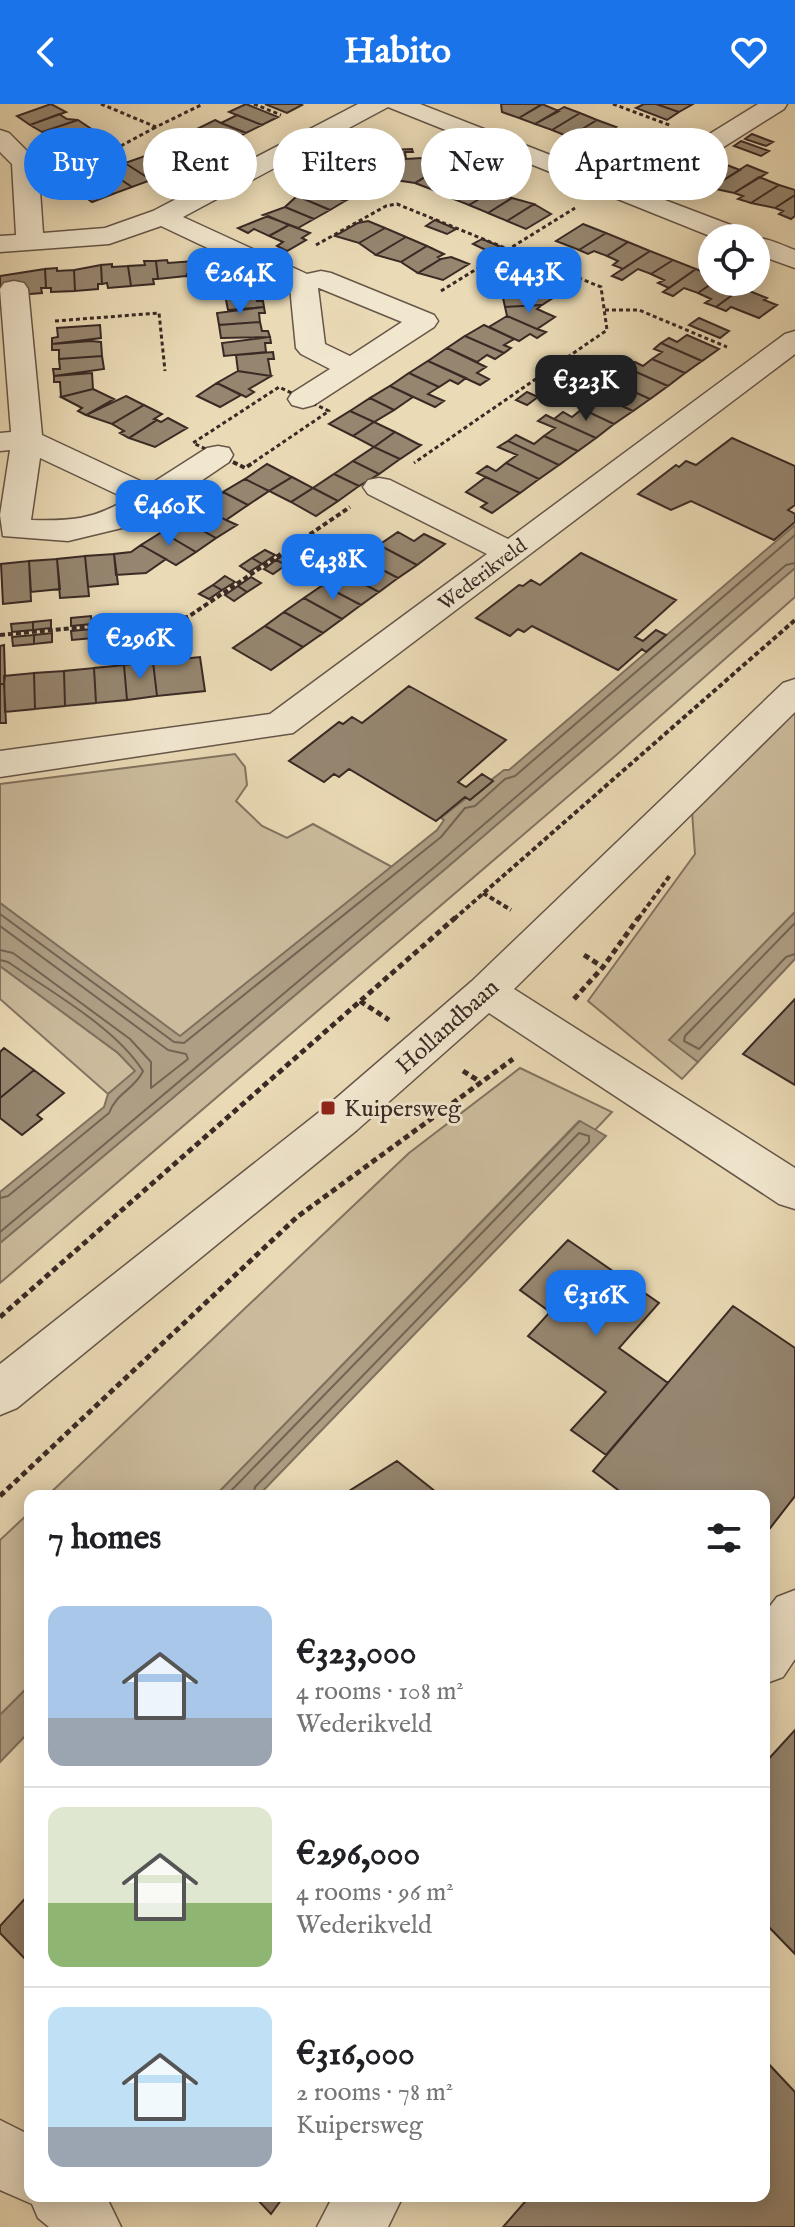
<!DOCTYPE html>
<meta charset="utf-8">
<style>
body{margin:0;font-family:"IM FELL English",serif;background:#f2f2f2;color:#202124;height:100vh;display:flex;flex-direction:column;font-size:30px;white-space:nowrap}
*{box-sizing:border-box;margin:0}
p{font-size:26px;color:#757577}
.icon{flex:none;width:44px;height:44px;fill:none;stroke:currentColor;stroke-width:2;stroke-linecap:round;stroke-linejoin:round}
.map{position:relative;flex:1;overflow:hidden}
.details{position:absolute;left:24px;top:1386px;width:746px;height:712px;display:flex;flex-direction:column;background:#fff;border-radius:16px;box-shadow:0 4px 20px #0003}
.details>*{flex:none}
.hud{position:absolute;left:24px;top:24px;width:748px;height:72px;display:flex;gap:16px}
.tools{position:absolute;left:698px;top:120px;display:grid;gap:16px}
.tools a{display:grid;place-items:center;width:72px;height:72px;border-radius:50%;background:#fff;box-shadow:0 4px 20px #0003;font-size:40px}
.price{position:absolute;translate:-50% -68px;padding:0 18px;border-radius:16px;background:#1a73e8;color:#fff;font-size:26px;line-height:52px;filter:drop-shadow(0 2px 4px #0008)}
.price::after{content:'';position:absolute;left:50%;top:48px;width:24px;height:18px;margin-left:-12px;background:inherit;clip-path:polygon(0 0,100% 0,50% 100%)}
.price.on{background:#222;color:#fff}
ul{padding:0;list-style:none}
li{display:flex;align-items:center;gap:24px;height:200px;padding:0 24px}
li+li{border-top:2px solid #e0e0e0}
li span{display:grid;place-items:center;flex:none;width:224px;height:160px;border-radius:16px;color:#555}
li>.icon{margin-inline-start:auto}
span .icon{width:96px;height:96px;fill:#fffc;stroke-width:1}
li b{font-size:34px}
h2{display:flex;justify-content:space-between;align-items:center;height:96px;padding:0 24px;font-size:34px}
.pill{padding:0 28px;border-radius:36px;background:#fff;box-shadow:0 4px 20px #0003;font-size:28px;line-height:72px}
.pill.on{background:#1a73e8;color:#fff}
header{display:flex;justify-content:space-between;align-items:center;height:104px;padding:0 24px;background:#1a73e8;color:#fff;font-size:36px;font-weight:700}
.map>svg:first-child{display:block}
.green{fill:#ccbc9d;stroke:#837361;stroke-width:2}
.water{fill:#ae9e84;stroke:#80705e;stroke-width:2}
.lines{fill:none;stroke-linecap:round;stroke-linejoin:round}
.shore{stroke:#746454;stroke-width:2}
.building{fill:#968670;stroke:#3a2a25;stroke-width:2}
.minor-casing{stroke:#665649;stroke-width:3}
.path-far2{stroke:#3a2a25;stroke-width:3;stroke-dasharray:4 3;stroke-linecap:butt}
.path-far1{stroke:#3a2a25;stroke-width:4;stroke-dasharray:5 3;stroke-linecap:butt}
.path{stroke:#3a2a25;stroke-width:5;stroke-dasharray:6 4;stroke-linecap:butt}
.minor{fill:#f1e7cf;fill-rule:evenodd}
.poi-dot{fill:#8f2418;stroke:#f1e7cf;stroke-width:3}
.labels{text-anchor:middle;stroke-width:6;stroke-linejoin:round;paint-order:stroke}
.far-street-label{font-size:20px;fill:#3a2a25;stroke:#f1e7cf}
.street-label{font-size:24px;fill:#3a2a25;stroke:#f1e7cf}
.poi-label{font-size:24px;fill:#3a2a25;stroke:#f1e7cf;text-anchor:start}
</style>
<header><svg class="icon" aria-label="back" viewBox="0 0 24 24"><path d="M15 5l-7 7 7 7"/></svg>Habito<svg class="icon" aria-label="heart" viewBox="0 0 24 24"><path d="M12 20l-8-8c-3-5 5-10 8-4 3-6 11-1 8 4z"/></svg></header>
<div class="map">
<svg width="795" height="2123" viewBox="0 0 795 2123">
<rect width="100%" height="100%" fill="#eadab5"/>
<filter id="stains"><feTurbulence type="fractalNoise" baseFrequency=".0025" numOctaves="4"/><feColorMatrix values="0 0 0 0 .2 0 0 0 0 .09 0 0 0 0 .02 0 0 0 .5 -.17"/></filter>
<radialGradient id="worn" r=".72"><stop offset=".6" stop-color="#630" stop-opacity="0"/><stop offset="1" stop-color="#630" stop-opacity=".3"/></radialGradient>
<path class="green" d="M795,464V493L614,653L0,1179V1139L444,766Z
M795,606V808L670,936L698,958L682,975L588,897L695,750L692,707Z
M235,650L245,663L247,681L236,697L262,722L287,734L313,720L392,763L180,933L0,799V680Z
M0,862L118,949L136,967L108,990L0,895Z
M520,964L612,1008L595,1026L579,1017L215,1392H47L409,1049Z
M30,1408V1581L0,1611V1436Z"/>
<path class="water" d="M795,421V464L444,766L0,1139V1088L104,1003L108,990L135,967L118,949L0,862V799L180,932L437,726L444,716L441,714C462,696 484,682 504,666H509Z
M795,808V855L698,958L669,936Z
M580,1017L606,1032L258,1392H215Z
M30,1581V1627L0,1658V1611Z"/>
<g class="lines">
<path class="shore" d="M0,810L174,938L184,939L441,733L465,704L475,702L505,675L515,672L795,431
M795,819L685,932L684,937L699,945L786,853L795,850
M0,822L168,946L186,950L188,955L151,984V958L130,935L13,849L0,846
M0,856L8,858C51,888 115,923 143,967C135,985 117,988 109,1009L8,1092L0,1094
M0,1128L439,759L786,461L795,459
M226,1392L579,1029L589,1032V1038L255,1383L253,1392"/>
</g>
<path class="building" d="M51,0L66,8L30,21L17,12Z
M246,0L278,13L262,21L229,8Z
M265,0H300L302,1L287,9Z
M501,0H543L519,14L502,8Z
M542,0L559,7L535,20L519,14Z
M644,0H656L679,8L667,16L636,4Z
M656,0H693L679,8Z
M564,3L580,9L552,26L535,20Z
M580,9L597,16L569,33L552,26Z
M59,10L67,15L78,16L42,28L30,21Z
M237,11L262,21L246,29L221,19Z
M78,16L90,24L55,37L42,28Z
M215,16L221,19L246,29L231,37L199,24Z
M597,16L616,23L586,39L569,33Z
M90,24L102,31L68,45L55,37Z
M609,25L626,32L603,46L586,39Z
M205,27L231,37L215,46L189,35Z
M752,30L773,38L766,42L745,35Z
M103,31L117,40L81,53L68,45Z
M184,32L189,35L215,46L199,54L167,40Z
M626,32L643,38L647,35L656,38L645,45L639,42L621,53L603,46Z
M741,37L769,47L761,52L734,42Z
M167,40L199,54L182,63L151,49Z
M412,45L413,48H405L406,55L422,54L442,62L415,79L395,76L390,46Z
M381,46H390L395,76L377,80L345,66L361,57L378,56L377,48H382Z
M145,52L171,68L151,76L125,59Z
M719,58L740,66L711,84L699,80L704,77L695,74L701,70L695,68L706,61L712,63Z
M125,59L151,76L132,83L106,66Z
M747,61L767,69L734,89L711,84Z
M440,65L461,70L433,86L415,79Z
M347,68L377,80L361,89L328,75Z
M111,69L132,83L113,90L92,76Z
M461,70L475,79L451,94L433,86Z
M85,72L92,76L113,90L92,98L66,79Z
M759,73L779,81L751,99L738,95L743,92L734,89Z
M328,75L361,89L345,97L316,85Z
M475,79L497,85L469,101L451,94Z
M779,81L795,86V91L775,104L751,99Z
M316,85L345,97L330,106L297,92Z
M497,85L512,94L488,109L469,101Z
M795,91V112L791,115L779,110L783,107L775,104Z
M297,92L330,106L314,115L285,103Z
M512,94L534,100L507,117L488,109Z
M534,100L551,110L526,125L507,117Z
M285,103L314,115L298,124L263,111Z
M268,112L289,121L269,132L254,125L248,129L238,124Z
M435,116L456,125L447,130L426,122Z
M368,117L385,124L359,139L335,132L358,119Z
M583,120L606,129L579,146L556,137Z
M289,121L310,129L302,134L306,136L287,147L277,142L283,138L269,132Z
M385,124L406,133L376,151L359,139Z
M606,129L628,138L607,152L594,147L588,150L579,146Z
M406,133L427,142L401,158L376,151Z
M482,135L499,142L490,148L473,140Z
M628,138L650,147L623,165L613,161L618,157L607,152Z
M427,142L444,150L438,153L441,155L418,169L401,158Z
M650,147L673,156L651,170L638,165L622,176L612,172Z
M451,153L469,160L443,176L418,169L441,155Z
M167,156L168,159L196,157L186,172L158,175L156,157Z
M673,156L696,165L669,184L658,179L664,176L651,170Z
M144,157H156L158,175H153L154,180L131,182L128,162L145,161Z
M196,157L218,166L222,164L229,168L205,182L186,172Z
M112,160V163L128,162L131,182L108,184L107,179L102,180L101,161Z
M101,161L102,180H98V185L75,187L74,166Z
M57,164V167L74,166L75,187L51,188V184H46L45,165Z
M45,165L46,184H41L42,189L18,191L17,185L0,187V172Z
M696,165L712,172L714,178L698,189L684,184L673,192L663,188Z
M229,168L238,172L234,174L254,183L225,191L205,182Z
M527,168L538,173L503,194L480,184L504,170L516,175Z
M714,178H727L742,184L716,203L705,199L711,195L698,189Z
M527,180L556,192L542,201L505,203L503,194Z
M254,183L257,197H263L264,203L228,206L225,191Z
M742,184L767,194L764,196L777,201L759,214L731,203L726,207L716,203Z
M542,201L537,205L555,213L537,225L507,212L505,203Z
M264,203L265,209H259L260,218L219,221L217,209Z
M507,212L537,225L546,228L537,234L530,230L519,237L489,223Z
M699,214L729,227L720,234L689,221Z
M260,218L262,227H268L270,233L221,234L219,221Z
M100,221L101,234L52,240V234L58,233L57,224Z
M484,221L514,235L504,241L511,244L504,249L465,232Z
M687,231L719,245L702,257L661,239L669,234L677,238Z
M465,232L504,249L495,255L487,251L477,258L447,244Z
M270,233L271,239H265L266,248L224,252L222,239Z
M91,237L101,238L102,252L59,255V246H52V240Z
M661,239L702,257L685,269L652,255L662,248L654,245Z
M447,244L486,263L477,269L489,275L480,281L428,257Z
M273,248L274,255H268L271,272L238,267L236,251Z
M102,252L104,265L54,272L53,265H60L59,255Z
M652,255L685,269L668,282L627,264L635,258L643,262Z
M428,257L466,274L458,280L450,276L439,283L409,269Z
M627,264L668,282L650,295L617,280L628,273L619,269Z
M238,267L271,272L249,285L254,288L246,293L217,279Z
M92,269L93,285L61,293L60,278H54V272Z
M409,269L439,283L428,290L444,297L435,303L390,282Z
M217,279L241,291L220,303L197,292Z
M617,280L650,295L633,307L591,288L599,283L608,287Z
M390,282L413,293L394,306L370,294Z
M93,285L114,295L86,311L78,307L82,304L61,293Z
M527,288L538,293L527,301L516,296Z
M591,288L633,307L614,320L582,305L592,298L583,294Z
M126,292L144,301L112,320L86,311Z
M370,294L394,306L374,318L350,307Z
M144,301L162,310L154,315L157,316L129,334L120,329L124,327L112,320Z
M582,305L614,320L596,334L554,315L563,308L572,313Z
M350,307L374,318L353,332L329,320Z
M546,311L554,315L596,334L578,347L544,332L555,324L538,317Z
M168,314L187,324L155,343L129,334L157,316L161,318Z
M374,318L395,328L374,343L353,332Z
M395,328L418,340L421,341L400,355L374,343Z
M516,331L534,340L544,332L578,347L559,361L508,337Z
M732,334L795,362V401L788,406L795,410V418L774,436L691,397L671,406L638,390L676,361L679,363L686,357L696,361Z
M508,337L559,361L539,375L506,359L517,351L498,343Z
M374,343L400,355L379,370L353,357Z
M353,357L379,370L359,382L334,370Z
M506,359L539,375L520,389L477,369L487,362L496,367Z
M267,360L292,373L269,387L245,375Z
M334,370L359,382L338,397L313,384Z
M292,373L313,384L291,398L269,387Z
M486,373L520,389L492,409L481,403L487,399L466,388Z
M245,375L269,387L248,401L223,388Z
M313,384L338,397L316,412L291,398Z
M223,388L248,401L226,416L201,402Z
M201,402L226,416L237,421L216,434L182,415Z
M182,415L216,434L196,448L162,428Z
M162,428L196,448L176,461L141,441Z
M398,428L414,437L424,430L445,440L417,461L379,441Z
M141,441L166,455L146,469L116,471L114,450L131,448Z
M379,441L417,461L398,474L360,454Z
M265,446L275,451L262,460L252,454Z
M290,447L299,452L286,461L276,456Z
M581,449L676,496L635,533L643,537L656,526L666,531L646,548L642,545L618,566L532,522L524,528L518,525L510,532L476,514L519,481L523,482L531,476L540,481Z
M114,450L118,480L88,483L85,452Z
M85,452L89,492L60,494L57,455Z
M252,454L262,460L249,468L240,462Z
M360,454L398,474L379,488L341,468Z
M57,455L60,485L31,488L29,457Z
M276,456L286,461L273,470L264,465Z
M29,457L31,497L3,500L1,460Z
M341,468L379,488L361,501L323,481Z
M225,472L235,478L222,486L213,481Z
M251,473L261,479L247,488L238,482Z
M213,481L222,486L209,495L199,490Z
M323,481L361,501L342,515L304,494Z
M238,482L247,488L234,497L225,491Z
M304,494L342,515L323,529L284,508Z
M284,508L323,529L303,543L265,522Z
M91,512L92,520L71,522V514Z
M51,516V524L33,526V518Z
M33,518V526L12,528L11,520Z
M150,520L151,528L130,531L129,522Z
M265,522L303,543L271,566L233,544Z
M110,524L111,532L93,534L92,525Z
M92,525L93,534L72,536L71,527Z
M52,529V538L34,540V531Z
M34,531V540L13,542L12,533Z
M4,541L5,572L4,580H0V542Z
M200,553L205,587L157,592L153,558Z
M153,558L157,592L127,596L124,561Z
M124,561L127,596L96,599L94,564Z
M94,564L96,599L65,602L64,567Z
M64,567L65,602L35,605L34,569Z
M34,569L35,605L5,608L4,572Z
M0,580H4L6,619H0Z
M409,582L506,636L458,678L466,683L482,670L493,677L470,696L465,693L436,717L349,665L339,673L334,670L324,678L289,657L339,618L343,620L352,613L362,619Z
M795,895V981L743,950Z
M4,944L34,966L0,994V948Z
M34,966L64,989L37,1011L42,1015L22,1031L0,1014V994Z
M568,1136L659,1199L619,1244L668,1279L606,1351L571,1326L606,1288L528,1232L550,1208L520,1186Z
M733,1202L795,1244V1392L764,1432V1392H626L593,1367Z
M397,1357L441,1392H341Z
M795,1626V1850L764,1818V1660Z
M30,1789V1860L0,1829V1822Z
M764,1955L795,1988V2123H503L530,2092H764Z
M254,2092H284L271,2110Z"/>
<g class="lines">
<g class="minor-casing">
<path id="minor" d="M358,0H420L627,81L758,0H787L784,5L649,90L749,128L752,134C767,133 781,141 795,146V164L756,150V134H715L388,3L183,113L307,170L321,167L331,169L434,211L438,217L434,223L314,301L303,304L292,301L288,295L292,289L330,265L301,250L296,244L290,183L161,122L109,140L0,148V132L16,131L12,60L0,48V26L9,29L38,58L43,129L105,124L153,107ZM318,184H319L402,218L350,252L325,240Z
M14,177L24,179L28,185L42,331L149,381L207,344L218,342L229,344L233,351L229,358L164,402L126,423L68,437L3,432L0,411L10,346L0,347V329L11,328L0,185L4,179ZM40,354L127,395C93,416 70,417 31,416Z
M795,227V250L293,629L0,673V647L270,610L487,450L368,390L363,383L368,376L379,374L390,376L508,435L785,230Z
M795,575V608L514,885L795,1064V1105L779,1100L489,909L357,1026L17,1304L0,1311V1260L327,1002L472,877L783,579Z
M795,1486V1555L783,1573L764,1580V1510L777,1493Z
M0,2016L30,2031V2092H106L121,2123H49L38,2114L32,2100L0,2086Z
M333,2092H403L388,2123H317Z"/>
</g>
<path class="path-far2" d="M101,0L156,23L203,0
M254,0L281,11
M613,0L672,22
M62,64L117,44L156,23
M316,141L386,102L397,100L601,183L607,226L414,359
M441,187L575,104
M605,206H639L727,243
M55,217L159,209L165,267
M237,360L193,339L279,283L329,307L251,360"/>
<path class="path-far1" d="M233,358L245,364L254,358
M0,531L188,513L350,403
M483,789L511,806
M454,815L795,516
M638,815L671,770"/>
<path class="path" d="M584,851L603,863
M574,895L603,863L639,813
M360,897L389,916
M463,967L479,977
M0,1213L456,813
M0,1392L297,1113L513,955"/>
<use href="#minor" class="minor"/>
</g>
<rect class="poi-dot" x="320" y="996" width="16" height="16" rx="4"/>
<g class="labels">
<g class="far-street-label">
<text transform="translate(482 470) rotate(-37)" y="7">Wederikveld</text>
</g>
<g class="street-label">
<text transform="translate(447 922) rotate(-42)" y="8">Hollandbaan</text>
</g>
<g class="poi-label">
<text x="344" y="1012">Kuipersweg</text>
</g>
</g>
<rect width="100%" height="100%" filter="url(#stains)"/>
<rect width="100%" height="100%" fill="url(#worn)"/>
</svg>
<div class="tools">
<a><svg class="icon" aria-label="locate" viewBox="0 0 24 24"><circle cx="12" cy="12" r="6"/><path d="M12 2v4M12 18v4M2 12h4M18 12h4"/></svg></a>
</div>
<b class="price" style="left:529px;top:211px">€443K</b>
<b class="price" style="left:240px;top:212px">€264K</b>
<b class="price on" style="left:586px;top:319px">€323K</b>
<b class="price" style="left:169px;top:444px">€460K</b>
<b class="price" style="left:333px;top:498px">€438K</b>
<b class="price" style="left:140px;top:577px">€296K</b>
<b class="price" style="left:596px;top:1234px">€316K</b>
<div class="hud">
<a class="pill on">Buy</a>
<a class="pill">Rent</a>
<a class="pill">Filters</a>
<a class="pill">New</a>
<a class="pill">Apartment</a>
</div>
<section class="details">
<h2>7 homes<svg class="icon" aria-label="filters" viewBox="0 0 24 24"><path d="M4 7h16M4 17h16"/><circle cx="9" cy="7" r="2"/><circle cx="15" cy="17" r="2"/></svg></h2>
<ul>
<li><span style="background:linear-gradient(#a9c7e8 70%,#9aa5b1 0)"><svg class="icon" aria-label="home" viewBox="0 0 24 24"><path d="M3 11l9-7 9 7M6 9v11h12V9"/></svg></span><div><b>€323,000</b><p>4 rooms · 108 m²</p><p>Wederikveld</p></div></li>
<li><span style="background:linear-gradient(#dfe7d0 60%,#8fb573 0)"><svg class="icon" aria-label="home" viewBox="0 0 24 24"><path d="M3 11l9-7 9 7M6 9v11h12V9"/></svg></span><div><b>€296,000</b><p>4 rooms · 96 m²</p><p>Wederikveld</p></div></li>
<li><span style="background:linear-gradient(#bfe0f5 75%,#9aa5b1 0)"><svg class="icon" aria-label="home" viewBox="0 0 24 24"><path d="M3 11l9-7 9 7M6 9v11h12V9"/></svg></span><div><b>€316,000</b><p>2 rooms · 78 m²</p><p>Kuipersweg</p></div></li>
</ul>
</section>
</div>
